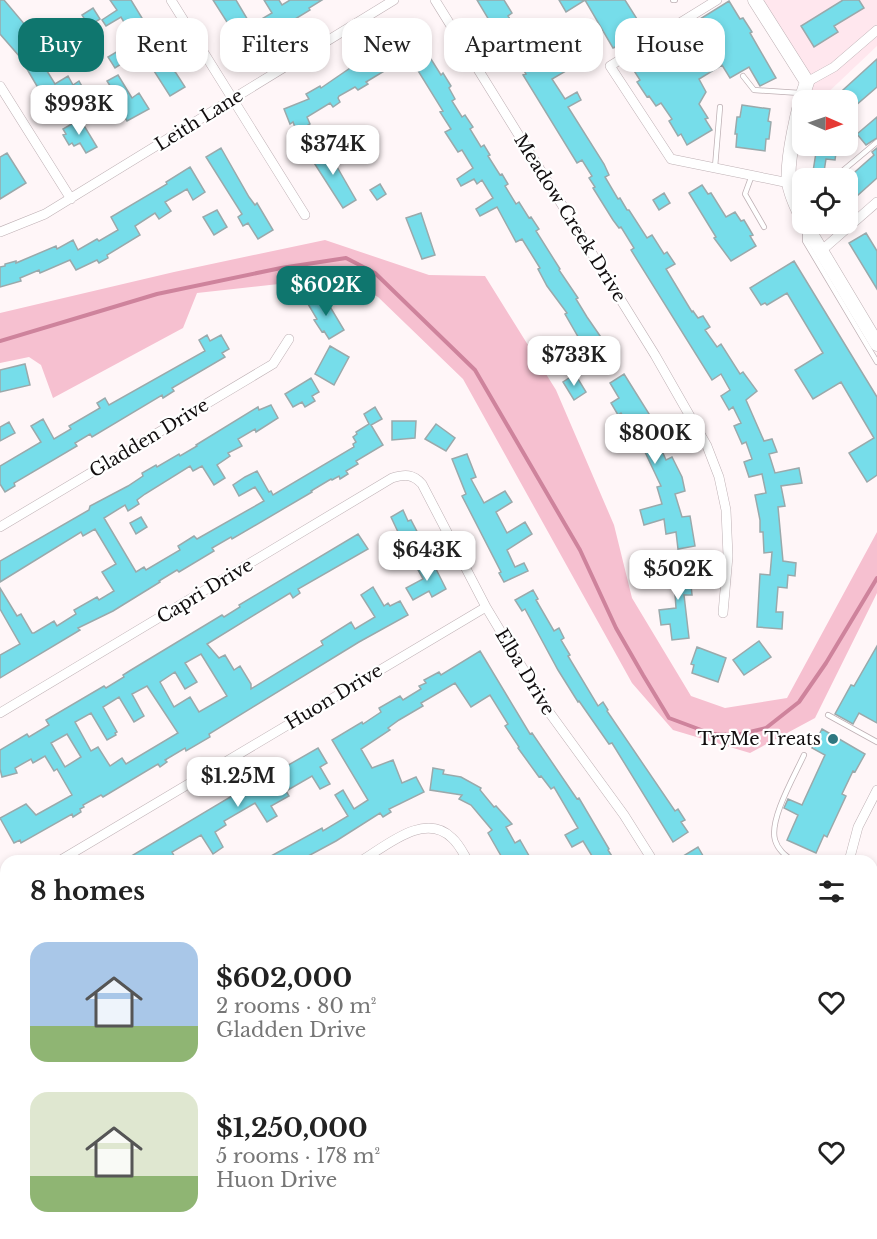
<!DOCTYPE html>
<meta charset="utf-8">
<style>
body{margin:0;font-family:"Libre Baskerville",serif;background:#f2f2f2;color:#222;height:100vh;display:flex;flex-direction:column;font-size:22px;white-space:nowrap}
*{box-sizing:border-box;margin:0}
p{font-size:20px;color:#767676}
.icon{flex:none;width:33px;height:33px;fill:none;stroke:currentColor;stroke-width:2;stroke-linecap:round;stroke-linejoin:round}
.map{position:relative;flex:1;overflow:hidden}
.drawer{position:absolute;left:0px;top:855px;width:878px;height:384px;display:flex;flex-direction:column;background:#fff;border-radius:18px 18px 0 0;box-shadow:0 3px 9px #0003}
.drawer>*{flex:none}
.banner{position:absolute;left:18px;top:18px;width:842px;height:54px;display:flex;gap:12px}
.needle{width:39px;rotate:92deg}
.buttons{position:absolute;left:792px;top:90px;display:grid;gap:12px}
.buttons a{display:grid;place-items:center;width:66px;height:66px;border-radius:12px;background:#fff;box-shadow:0 3px 9px #0003;font-size:30px}
.price{position:absolute;translate:-50% -51px;padding:0 14px;border-radius:12px;background:#fff;color:#222;font-size:20px;line-height:39px;filter:drop-shadow(0 2px 3px #0008)}
.price::after{content:'';position:absolute;left:50%;top:36px;width:18px;height:14px;margin-left:-9px;background:inherit;clip-path:polygon(0 0,100% 0,50% 100%)}
.price.active{background:#0f766e;color:#fff}
ul{padding:0;list-style:none}
li{display:flex;align-items:center;gap:18px;height:150px;padding:0 30px}
li span{display:grid;place-items:center;flex:none;width:168px;height:120px;border-radius:18px;color:#555}
li>.icon{margin-inline-start:auto}
span .icon{width:72px;height:72px;fill:#fffc;stroke-width:1}
li b{font-size:26px}
h2{display:flex;justify-content:space-between;align-items:center;height:72px;padding:0 30px;font-size:26px}
.chip{padding:0 21px;border-radius:18px;background:#fff;box-shadow:0 3px 9px #0003;font-size:21px;line-height:54px}
.chip.active{background:#0f766e;color:#fff}
.map>svg:first-child{display:block}
.built{fill:#ffe7ee}
.green{fill:#f6c0d0}
.lines{fill:none;stroke-linecap:round;stroke-linejoin:round}
.stream{stroke:#ce839c;stroke-width:4}
.building{fill:#76ddea;stroke:#9aa9ab;stroke-width:1.5;fill-rule:evenodd}
.lane-casing{stroke:#beb0b4;stroke-width:6}
.street-casing{stroke:#beb0b4;stroke-width:10}
.secondary-casing{stroke:#beb0b4;stroke-width:15}
.lane{stroke:#fff;stroke-width:4.5}
.street{stroke:#fff;stroke-width:9}
.secondary{stroke:#fff;stroke-width:14}
.poi-dot{fill:#2f7780;stroke:#fff;stroke-width:2}
.labels{text-anchor:middle;stroke-width:4.5;stroke-linejoin:round;paint-order:stroke}
.street-label{font-size:18px;fill:#120e0f;stroke:#fff}
.poi-label{font-size:18px;fill:#120e0f;stroke:#fff;text-anchor:end}
</style>
<div class="map">
<svg width="877" height="1239" viewBox="0 0 877 1239">
<rect width="100%" height="100%" fill="#fff6f8"/>
<path class="built" d="M750,0H877V46L820,100H813Z
M0,1125L6,1135V1233H65L69,1239H0Z"/>
<path class="green" d="M325,240L429,275L485,276L556,390L614,525L632,598L691,696L725,708L787,698L877,532V593L815,718L750,753L673,730L632,683L463,379L378,297L342,277L197,293L183,328L53,398L41,365L29,357L0,363V313L174,272Z"/>
<g class="lines">
<path class="stream" d="M0,341L157,294L281,268L346,258L375,273L475,370L580,550L616,628L643,675L669,718L712,734L737,735L766,728L799,702L826,663L877,578"/>
</g>
<path class="building" d="M0,0H4L26,26L20,30L35,48L40,45L48,59L42,63L55,84L68,76L73,85L79,81L84,90L79,93L88,107L70,118L58,99L48,105L20,57L0,34Z
M110,0H131L156,41L154,42L168,65L176,73L185,87L170,96L140,49L125,58L126,61L115,68L108,57L135,41L121,17L106,26L102,20L117,10Z
M213,0H236L249,22L254,20L255,23L272,13L264,0H279L282,5L290,0H322L309,8L310,10L254,44L248,35L240,40L235,32L234,33Z
M477,0H504L512,13L508,16L518,32L523,30L530,42L544,33L549,41L531,53L541,68L546,64L548,68L565,58L571,68L552,79L565,99L577,92L581,100L568,107L604,164L609,175L605,177L618,199L620,198L627,210H629L647,238L652,235L664,254L667,252L675,264L666,269L692,312L693,311L698,318L703,316L710,327L705,330L717,347L721,344L740,374L743,372L757,391L746,400L764,441L772,439L777,452L769,454L775,473L799,468L802,483L781,486L785,506L778,507L783,561L796,563L795,576L788,575L787,588L778,587L776,612H783L782,629L757,627L760,574L770,575L772,552L764,553L763,532H760V520L755,495L766,493L762,474L749,477L744,462L752,459L746,442L742,444L734,426L741,423L733,407L729,410L721,396L730,390L721,374L712,380L631,250L634,248L621,227L619,228L613,220L593,188L595,187L589,178L592,176L582,160L577,163L523,75L526,74L516,57L512,53L510,55Z
M559,0H625L644,30L643,33L616,49L615,47L613,48L585,0L566,12Z
M843,0H859L864,8L834,26L838,32L814,47L801,26Z
M729,1L740,19L743,18L752,32L750,33L776,78L760,86L749,67L730,78L722,65L699,79L706,92L699,104L708,118L705,119L712,130L687,145L681,134L678,136L669,121L672,119L661,103L656,106L649,96L647,97L637,82L640,80L629,63Z
M93,8L100,19L89,26L82,15Z
M412,29L441,75L443,73L451,86L449,88L455,99L452,101L462,117L465,115L473,127L470,129L481,147L484,145L490,155L488,156L500,175L502,174L508,184L505,186L516,204L519,202L529,218L531,217L539,229L536,231L560,269L559,270L578,298L576,299L587,317L607,346L613,357L598,366L584,347L565,314L567,313L547,286L538,269L540,268L522,239L516,242L497,207L480,216L476,209L493,198L482,180L477,184L474,179L461,186L457,179L473,168L462,150L458,152L445,132L451,129L440,112L443,111L409,56L366,82L368,84L358,90L355,87L339,96L338,98L340,102L333,107L330,103L307,117L310,124L308,125L312,135L300,140L293,122L290,124L284,109L309,99L306,94L320,86L321,88L362,60L399,40L398,37Z
M877,59V87L848,112V100H832Z
M118,75L132,98L139,93L149,109L127,121L118,107L116,102L119,100L107,81Z
M742,105L770,109L768,121L771,122L769,139H766L765,151L736,147L737,134H735L737,117H740Z
M877,117V138L866,145L857,134Z
M80,119L97,147L86,153L80,143L74,146L72,143L69,145L63,135L66,134L63,129Z
M325,146L356,200L343,208L309,155Z
M817,146H837L835,160L826,159L823,178H812Z
M221,148L249,197L255,205L257,203L273,230L258,239L248,223L243,226L238,217L242,214L206,157Z
M877,148V178L848,204V178L874,155L872,152Z
M7,153L26,183L0,199V157Z
M190,167L205,192L193,200L187,189L165,202L171,211L159,219L155,213L135,226L140,235L107,255L108,258L99,263L97,260L76,270L70,260L40,273L39,270L20,278L21,281L0,287V267L5,266V264L16,261V263L56,246L57,249L73,240L78,250L97,239L99,241L118,230L111,217L167,184L166,182Z
M380,184L386,194L377,200L370,190Z
M702,185L708,194L711,193L726,217L735,212L741,221L744,220L753,235L750,236L756,246L731,261L714,238L716,237L689,193Z
M664,193L670,203L659,210L653,200Z
M217,210L227,227L214,235L203,217Z
M421,213L435,255L422,259L406,218Z
M866,233L877,251V289L849,243Z
M794,261L877,397V475L867,482L849,453L874,438L858,411L841,382L813,399L795,370L823,353L787,293L767,305L765,303L761,305L750,288Z
M323,295L344,330L329,339L324,331L322,332L314,320L317,319L308,304Z
M207,335L210,341L221,335L229,349L222,353L225,357L172,388L174,391L163,398L162,395L92,437L90,434L75,443L77,446L14,483L15,486L5,492L0,484V466L41,442L31,426L43,419L54,439L71,429L69,426L100,408L97,403L105,398L109,405L205,351L199,340Z
M330,346L349,357L334,385L315,374Z
M25,364L30,385L0,392V370Z
M575,374L586,392L574,400L563,382Z
M624,374L651,417L647,420L657,436L656,437L666,460L672,457L682,477L685,491L675,494L682,517L690,516L695,546L678,549L676,532L666,534L664,519L644,525L640,510L662,504L657,487L661,486L644,450L621,413L618,415L611,403L619,398L610,383Z
M311,378L319,392L312,396L315,401L305,407L302,402L293,407L285,394Z
M271,405L278,418L256,432L255,429L238,439L242,446L228,453L230,456L217,465L225,478L214,485L202,466L193,471L190,466L145,494L137,500L139,504L128,511L125,505L104,518L136,572L144,567L146,570L180,550L178,546L194,536L197,539L264,501L255,487L239,496L233,485L245,477L257,471L269,492L271,491L273,495L354,447L353,444L356,442L353,437L357,434L356,432L369,424L364,414L375,407L382,419L371,425L383,445L356,461L358,464L346,471L348,474L340,479L339,476L332,480L331,479L311,491L312,492L232,539L231,537L212,548L214,551L179,572L177,570L159,581L160,582L113,611L78,628L80,630L0,678V655L20,644L0,609V588L17,616L21,614L32,633H34L54,621L57,626L76,614L74,610L97,597L99,600L114,591L102,572L116,564L95,529L83,536L81,532L0,582V561L89,510L90,506L128,486L143,476L142,473L156,465L157,467L179,454L180,456L197,446L196,445L258,407L259,410Z
M392,421H416L415,438L392,440Z
M9,422L15,433L0,441V427Z
M436,424L455,438L446,451L425,439Z
M467,454L476,477L471,479L484,503L505,491L512,502L496,512L507,533L525,522L532,534L507,550L515,567L524,563L528,571L504,582L499,573L501,572L462,496L466,494L452,459Z
M403,510L408,521L411,520L423,543L408,551L403,542L398,544L393,534L398,532L391,517Z
M141,517L147,527L136,534L130,523Z
M358,534L368,549L298,589L300,593L293,598L290,593L207,644L219,658L225,655L234,670L240,666L251,684V689L323,645L321,641L351,622L355,629L375,617L361,595L373,587L384,606L388,603L390,606L400,601L408,615L359,642L209,734L210,737L186,751L185,748L165,760L167,762L160,767L158,764L103,797L101,795L83,805L84,807L80,809L81,812L73,817L72,814L21,843L20,840L14,843L0,818L26,804L36,815L72,795L57,769L54,771L45,756L33,763L31,759L15,768L17,773L2,777L0,769V750L27,734L29,737L49,725L46,720L104,686L106,688L124,677L123,675L131,670L222,615L224,617L240,607L239,605ZM201,654L227,696L199,712L190,697L174,707L160,682L175,672L185,689L197,682L185,663ZM147,686L178,733L126,764L122,758L110,766L98,747L91,751L75,722L91,713L107,740L116,735L115,733L117,732L103,707L119,697L134,722L144,716L132,694ZM67,734L81,757L65,767L51,743Z
M432,561L446,589L432,597L429,591L413,600L406,588L423,579L417,568Z
M689,564L692,595H684L689,638L672,640L670,624L661,625L659,610L676,608L674,580L665,581L663,566Z
M533,590L538,599L536,600L554,631L559,628L564,638L561,640L570,655L568,656L598,706L603,702L608,710L607,711L675,811L678,809L685,820L681,822L688,832L673,842L612,743L609,744L579,701L578,702L558,670L525,609L522,611L515,600Z
M759,641L771,657L744,675L733,660Z
M877,646V723L859,713L853,724L835,714L851,685L854,686Z
M697,647L726,658L718,682L692,673L694,665L691,664Z
M480,651L530,734L532,733L577,799L579,798L609,849L608,850L615,861H595L583,841L572,847L565,835L578,828L554,787L551,789L541,776L539,777L518,748L519,747L505,726L508,724L490,695L471,707L455,683L421,703L423,706L399,720L388,728L390,730L361,749L372,768L393,760L402,783L416,777L424,792L389,809L391,812L383,817L380,813L336,841L299,861H262L322,828L323,831L348,816L335,795L343,790L354,809L368,800L332,740L362,722L363,724L381,712L379,708L400,696L403,700L421,689L419,686L426,683L424,680L439,672L441,675Z
M822,729L865,754L855,772L853,771L842,794L846,796L827,837L824,835L816,853L787,840L798,815L784,808L788,799L802,805L825,755L812,748Z
M318,748L327,763L320,767L330,784L320,789L312,776L286,791L289,796L271,806L277,816L267,822L255,803L224,821L226,825L215,832L223,847L213,854L201,835L172,852L177,861H123L277,769L278,771Z
M433,768L444,770L443,774L461,777L481,788L480,790L494,807L496,806L512,824L506,827L515,843L520,840L532,861H504L488,833L492,830L471,805L459,799L462,795L430,790Z
M698,847L706,861H675Z"/>
<g class="lines">
<g class="lane-casing">
<path id="lane" d="M673,0H675
M743,76L754,90L800,93
M715,167L720,107
M752,175L745,194L764,227
M834,178L877,142
M805,232V241L877,362
M828,715L877,742
M793,861C785,855 778,850 775,840C769,819 795,775 804,755
M0,1208L6,1218
M15,1233L19,1239"/>
</g>
<g class="street-casing">
<path id="street" d="M171,0L305,215
M435,0L655,355L707,446L719,477L726,510L728,556L723,613
M717,0L610,66L671,159L789,183
M807,82L834,67L877,30
M0,86L71,199
M0,232L45,214L394,0
M821,251L877,202
M0,527L273,364L289,339
M0,713L392,478C405,474 413,474 422,484L486,607L549,712L624,815L653,861
M59,861L486,607
M361,861C386,846 425,811 452,838C459,844 463,853 468,861
M849,861L858,827L877,790
M0,896L6,893
M872,920L877,918
M872,981L877,991
M0,1076L6,1073
M872,1103L877,1100
M868,1233L872,1239
M320,1239L330,1233
M617,1239L627,1233"/>
</g>
<g class="secondary-casing">
<path id="secondary" d="M755,0L807,82C799,104 786,161 789,183C791,196 797,207 802,218
M805,224L877,344
M0,1098L6,1108
M81,1233L84,1239"/>
</g>
<use href="#lane" class="lane"/>
<use href="#street" class="street"/>
<use href="#secondary" class="secondary"/>
</g>
<circle class="poi-dot" cx="833" cy="739" r="6"/>
<g class="labels">
<g class="street-label">
<text transform="translate(199 120) rotate(-32)" y="6">Leith Lane</text>
<text transform="translate(570 218) rotate(58)" y="6">Meadow Creek Drive</text>
<text transform="translate(149 438) rotate(-31)" y="6">Gladden Drive</text>
<text transform="translate(205 591) rotate(-31)" y="6">Capri Drive</text>
<text transform="translate(525 672) rotate(59)" y="6">Elba Drive</text>
<text transform="translate(334 697) rotate(-31)" y="6">Huon Drive</text>
</g>
<g class="poi-label">
<text x="821" y="745">TryMe Treats</text>
</g>
</g>
</svg>
<div class="buttons">
<a><svg class="needle" viewBox="-14 -14 28 28"><path d="M0-13l5 13h-10z" fill="#e53935"/><path d="M0 13l5-13h-10z" fill="#767676"/></svg></a>
<a><svg class="icon" aria-label="locate" viewBox="0 0 24 24"><circle cx="12" cy="12" r="6"/><path d="M12 2v4M12 18v4M2 12h4M18 12h4"/></svg></a>
</div>
<b class="price" style="left:79px;top:136px">$993K</b>
<b class="price" style="left:333px;top:176px">$374K</b>
<b class="price active" style="left:326px;top:317px">$602K</b>
<b class="price" style="left:574px;top:387px">$733K</b>
<b class="price" style="left:655px;top:465px">$800K</b>
<b class="price" style="left:427px;top:582px">$643K</b>
<b class="price" style="left:678px;top:601px">$502K</b>
<b class="price" style="left:238px;top:808px">$1.25M</b>
<div class="banner">
<a class="chip active">Buy</a>
<a class="chip">Rent</a>
<a class="chip">Filters</a>
<a class="chip">New</a>
<a class="chip">Apartment</a>
<a class="chip">House</a>
</div>
<section class="drawer">
<h2>8 homes<svg class="icon" aria-label="filters" viewBox="0 0 24 24"><path d="M4 7h16M4 17h16"/><circle cx="9" cy="7" r="2"/><circle cx="15" cy="17" r="2"/></svg></h2>
<ul>
<li><span style="background:linear-gradient(#a9c7e8 70%,#8fb573 0)"><svg class="icon" aria-label="home" viewBox="0 0 24 24"><path d="M3 11l9-7 9 7M6 9v11h12V9"/></svg></span><div><b>$602,000</b><p>2 rooms · 80 m²</p><p>Gladden Drive</p></div><svg class="icon" aria-label="heart" viewBox="0 0 24 24"><path d="M12 20l-8-8c-3-5 5-10 8-4 3-6 11-1 8 4z"/></svg></li>
<li><span style="background:linear-gradient(#dfe7d0 70%,#8fb573 0)"><svg class="icon" aria-label="home" viewBox="0 0 24 24"><path d="M3 11l9-7 9 7M6 9v11h12V9"/></svg></span><div><b>$1,250,000</b><p>5 rooms · 178 m²</p><p>Huon Drive</p></div><svg class="icon" aria-label="heart" viewBox="0 0 24 24"><path d="M12 20l-8-8c-3-5 5-10 8-4 3-6 11-1 8 4z"/></svg></li>
</ul>
</section>
</div>
